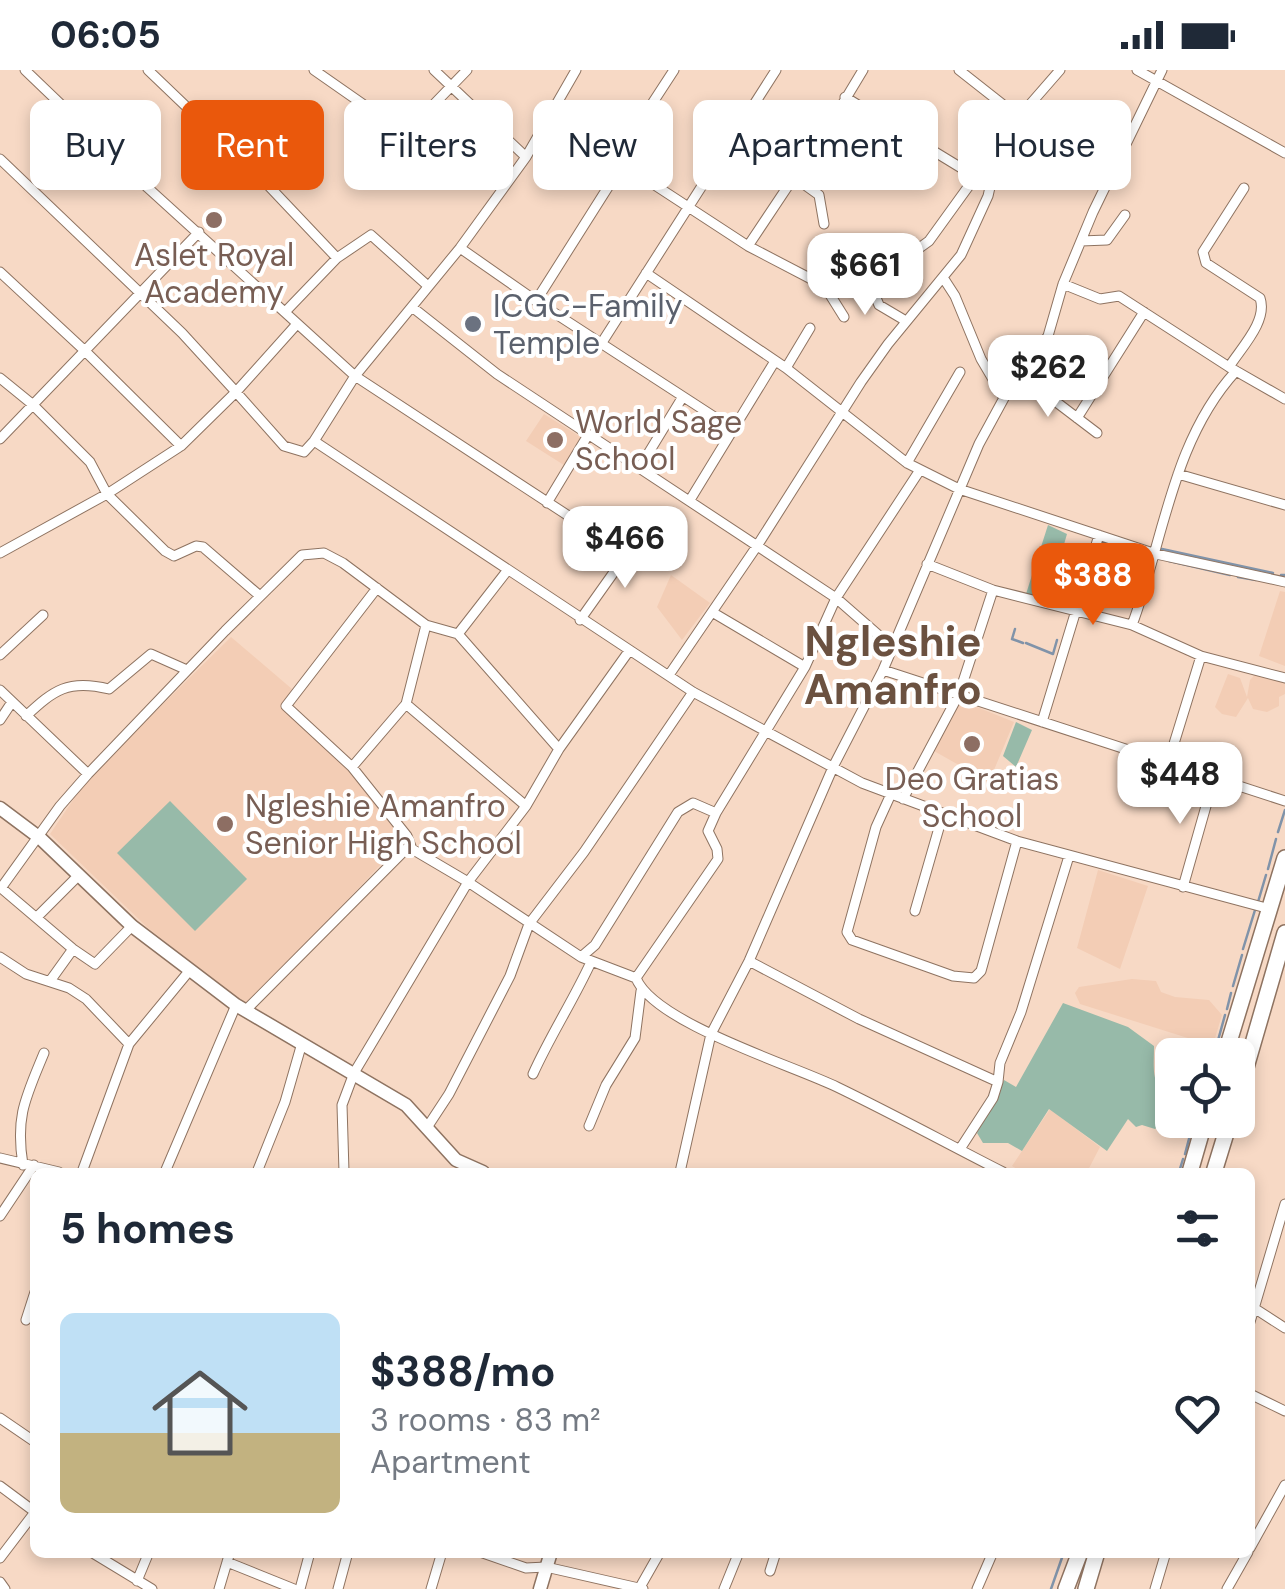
<!DOCTYPE html>
<meta charset="utf-8">
<style>
body{margin:0;font-family:"DM Sans",sans-serif;background:#f6f6f7;color:#1f2937;height:100vh;display:flex;flex-direction:column;font-size:38px;white-space:nowrap}
*{box-sizing:border-box;margin:0}
p{font-size:32px;color:#747a83}
.icon{flex:none;width:55px;height:55px;fill:none;stroke:currentColor;stroke-width:2;stroke-linecap:round;stroke-linejoin:round}
.map{position:relative;flex:1;overflow:hidden}
.sheet{position:absolute;left:30px;top:1098px;width:1225px;height:390px;display:flex;flex-direction:column;background:#fff;border-radius:15px;box-shadow:0 5px 15px #0003}
.sheet>*{flex:none}
.top-card{position:absolute;left:30px;top:30px;width:1225px;height:90px;display:flex;gap:20px}
.buttons{position:absolute;left:1155px;top:968px;display:grid;gap:20px}
.buttons a{display:grid;place-items:center;width:100px;height:100px;border-radius:15px;background:#fff;box-shadow:0 5px 15px #0003;font-size:50px}
.price{position:absolute;translate:-50% -85px;padding:0 22px;border-radius:20px;background:#fff;color:#222;font-size:32px;line-height:65px;filter:drop-shadow(0 2px 5px #0008)}
.price::after{content:'';position:absolute;left:50%;top:60px;width:30px;height:22px;margin-left:-15px;background:inherit;clip-path:polygon(0 0,100% 0,50% 100%)}
.price.selected{background:#ea580c;color:#fff}
ul{padding:0;list-style:none}
li{display:flex;align-items:center;gap:30px;height:250px;padding:0 30px}
li span{display:grid;place-items:center;flex:none;width:280px;height:200px;border-radius:15px;color:#555}
li>.icon{margin-inline-start:auto}
span .icon{width:120px;height:120px;fill:#fffc;stroke-width:1}
li b{font-size:42px}
h2{display:flex;justify-content:space-between;align-items:center;height:120px;padding:0 30px;font-size:42px}
.tag{padding:0 35px;border-radius:15px;background:#fff;box-shadow:0 5px 15px #0003;font-size:35px;line-height:90px}
.tag.selected{background:#ea580c;color:#fff}
.status{display:flex;justify-content:space-between;align-items:center;height:70px;padding:0 50px;background:#fff;direction:ltr}
.status svg{height:28px;fill:currentColor}
.map>svg:first-child{display:block}
.built{fill:#f3cdb5}
.green{fill:#97baa9}
.lines{fill:none;stroke-linecap:round;stroke-linejoin:round}
.stream{stroke:#8093a9;stroke-width:2.5}
.street-casing{stroke:#8e7361;stroke-width:11}
.secondary-casing{stroke:#8e7361;stroke-width:15}
.highway-casing{stroke:#8e7361;stroke-width:18}
.street{stroke:#fff;stroke-width:9}
.secondary{stroke:#fff;stroke-width:12}
.highway{stroke:#fff;stroke-width:15}
.education-dot{fill:#8d6e63;stroke:#fff;stroke-width:4}
.worship-dot{fill:#6b7280;stroke:#fff;stroke-width:4}
.labels{text-anchor:middle;stroke-width:8;stroke-linejoin:round;paint-order:stroke}
.education-label{font-size:32px;fill:#785e54;stroke:#fff}
.worship-label{font-size:32px;fill:#5b616d;stroke:#fff;text-anchor:start}
.district-label{font-size:42px;font-weight:bold;fill:#6b5140;stroke:#fff}
</style>
<div class="status"><b>06:05</b><svg viewBox="0 0 49 12"><path d="M0 12V9h3v3zM5 12V6h3v6zM10 12V3h3v9zM15 12V0h3v12zM26 1h20v11H26zM47 4h2v5h-2z"/></svg></div>
<div class="map">
<svg width="1285" height="1519" viewBox="0 0 1285 1519">
<rect width="100%" height="100%" fill="#f7d9c5"/>
<path class="built" d="M544,344L584,369L567,397L526,371Z
M671,505L710,533L682,570L657,537Z
M1280,521L1285,522V596L1259,586Z
M231,567L292,619L283,634L327,671L405,769L247,936L148,858L50,764L88,708Z
M1258,601L1285,609V624L1279,627V636L1267,642L1253,639L1248,628L1236,647L1222,644L1215,637L1228,604L1240,608L1247,627L1250,610Z
M967,633L1014,652L989,712L934,681L959,634Z
M1098,800L1148,816L1120,899L1077,878Z
M1132,909L1156,911L1161,922L1175,927L1209,930L1222,945L1210,985H1195L1196,972L1191,969L1080,934L1075,923L1079,917Z
M1050,1039L1100,1077L1087,1102H1022L1012,1096Z"/>
<path class="green" d="M1048,455L1067,464L1058,495L1083,502L1073,538L1026,524Z
M1016,652L1032,660L1016,697L1003,686Z
M170,731L247,809L195,861L117,783Z
M1063,933L1128,957L1154,976C1154,1000 1150,1016 1172,1029V1048L1165,1049L1155,1059L1142,1055L1136,1057L1128,1049L1107,1081L1049,1039L1022,1081L1008,1073H983L977,1063L1004,1010L1016,1017Z"/>
<g class="lines">
<path class="stream" d="M1162,479L1273,503
M1169,491L1230,505
M1281,505H1285
M1238,507L1256,510
M1015,559L1012,569L1023,573
M1026,573L1053,584L1057,570
M1278,762L1285,740
M1268,799L1276,769
M1258,832L1266,805
M1243,879L1255,840
M1233,916L1242,885
M1227,939L1231,923
M1214,985L1225,945
M1185,1084L1194,1050
M1179,1102L1183,1089
M1051,1519L1064,1482"/>
<g class="street-casing">
<path id="street" d="M25,0L148,118L355,306L619,479V495L580,550
M148,0L265,112L337,188
M314,0L377,44L409,60L467,0
M434,0L526,87
M959,0L1020,48
M1137,0L1285,83
M845,27L976,107
M549,46L748,176L817,212L830,216L868,209L893,197L929,171L968,117L998,83L1026,39L1060,0
M0,89L182,263L236,322L297,254
M616,89L674,0
M794,107L819,125L824,154
M1081,171L1107,170L1125,145
M748,176L794,107L807,93L863,0
M460,178L536,231L733,359
M0,202L84,280L181,376
M646,203L786,298L907,393L959,419L1156,484L1285,512
M868,209L879,235L906,251
M944,209L955,226L981,289L1004,328
M1063,214L1100,229L1119,226L1229,297L1285,329
M824,215L844,247
M536,231L622,95
M412,237L497,304L836,528L892,577
M286,241L337,188L371,165L428,216
M601,274L776,0
M1229,297C1241,278 1268,251 1260,228L1206,193L1203,182L1244,118
M786,298L810,258
M1022,306L1097,363
M0,308L32,334L90,392L107,424L165,481L174,486L196,476L203,477L260,526
M1077,348L1144,242
M0,369L199,162
M314,371L355,306L460,178L526,87L576,0
M907,393L960,302
M640,397L682,328
M1178,404L1285,435
M690,430L775,291
M547,433L588,365
M0,483L107,424L181,376L236,322L284,376L304,382L314,371L693,622L862,713L1017,771L1270,839
M927,494L993,520L1132,555L1201,586L1285,608
M712,542L805,597
M1132,555C1164,469 1172,371 1236,301
M458,564L507,501
M0,585L43,545
M883,600L1285,731
M669,605L757,476L861,312L888,274L961,185L988,126L997,87
M0,620L88,704
M406,634L426,555
M26,646C54,620 68,609 109,619L151,584L187,600
M0,650L12,632
M1042,652L1099,465
M1168,693L1201,586
M352,697L286,636L377,518
M891,724L876,757L847,862L852,870L953,906L974,908L981,901L1017,771
M903,729L959,624L993,520
M412,779L407,766L352,697L406,634L526,736
M0,817L73,879L95,894L132,856
M1183,817L1214,708
M1,818L60,736L88,704L225,561L302,485L324,483L343,493L426,555L458,564L559,679
M915,841L943,744
M37,847L78,806
M0,887L26,904L69,918L86,929L129,974
M581,887L595,875L678,742L693,733L716,743
M749,891L859,949L998,1012L993,1028L960,1079
M636,908L718,789L717,779L708,761L716,743L805,597L836,528L920,400
M50,911L73,879
M246,940L406,779H412L468,812L581,887L636,908C654,953 792,995 837,1017C893,1044 948,1074 1003,1102
M533,1004C550,966 573,931 591,892
M998,1012L1000,993L1021,942L1069,786
M428,1056L449,1024L510,906L529,854L584,782L693,622
M589,1056L606,1015L635,968L641,921
M0,1088L59,1102
M23,1095C15,1046 26,1027 44,983
M82,1102L129,974L190,900
M165,1102L236,935
M257,1102L285,1032L302,973
M344,1102L342,1035L354,1003L468,812L526,736L559,679L629,581
M680,1102L711,964L749,891L834,695L883,600L979,374L1004,328L1048,266L1063,214L1093,142L1162,0
M0,1146L34,1095
M1254,1238L1285,1258
M26,1250L35,1222
M1250,1252L1285,1134
M1250,1324L1285,1341
M0,1348L35,1372
M0,1416L35,1442L0,1488
M1250,1478L1285,1415
M91,1482L152,1519
M480,1482L526,1498L546,1497L643,1519
M227,1492L294,1519
M770,1501L776,1482
M137,1511L149,1482
M0,1512L5,1519
M219,1519L230,1482
M300,1519L310,1482
M338,1519L348,1482
M431,1519L442,1482
M639,1519L660,1482
M724,1519L739,1482
M977,1519L993,1482
M1155,1519L1166,1482
M1227,1519L1248,1482"/>
</g>
<g class="secondary-casing">
<path id="secondary" d="M0,738L40,768L132,856L190,900L236,935L406,1035L456,1090L483,1102
M540,1519L551,1482"/>
</g>
<g class="highway-casing">
<path id="highway" d="M1225,985L1285,788
M1238,1025L1285,863
M1190,1102L1205,1050
M1214,1102L1230,1050
M1066,1519L1080,1482
M1086,1519L1097,1482"/>
</g>
<use href="#street" class="street"/>
<use href="#secondary" class="secondary"/>
<use href="#highway" class="highway"/>
</g>
<g class="education-dot">
<circle cx="214" cy="150" r="10"/>
<circle cx="555" cy="370" r="10"/>
<circle cx="972" cy="674" r="10"/>
<circle cx="225" cy="754" r="10"/>
</g>
<circle class="worship-dot" cx="473" cy="254" r="10"/>
<g class="labels">
<g class="education-label">
<text x="214" y="196">Aslet Royal<tspan x="214" dy="37">Academy</tspan></text>
<text x="575" y="363" text-anchor="start">World Sage<tspan x="575" dy="37">School</tspan></text>
<text x="972" y="720">Deo Gratias<tspan x="972" dy="37">School</tspan></text>
<text x="245" y="747" text-anchor="start">Ngleshie Amanfro<tspan x="245" dy="37">Senior High School</tspan></text>
</g>
<g class="worship-label">
<text x="493" y="247">ICGC-Family<tspan x="493" dy="37">Temple</tspan></text>
</g>
<g class="district-label">
<text x="893" y="586">Ngleshie<tspan x="893" dy="48">Amanfro</tspan></text>
</g>
</g>
</svg>
<div class="buttons">
<a><svg class="icon" aria-label="locate" viewBox="0 0 24 24"><circle cx="12" cy="12" r="6"/><path d="M12 2v4M12 18v4M2 12h4M18 12h4"/></svg></a>
</div>
<b class="price" style="left:865px;top:248px">$661</b>
<b class="price" style="left:1048px;top:350px">$262</b>
<b class="price" style="left:625px;top:521px">$466</b>
<b class="price selected" style="left:1093px;top:558px">$388</b>
<b class="price" style="left:1180px;top:757px">$448</b>
<div class="top-card">
<a class="tag">Buy</a>
<a class="tag selected">Rent</a>
<a class="tag">Filters</a>
<a class="tag">New</a>
<a class="tag">Apartment</a>
<a class="tag">House</a>
</div>
<section class="sheet">
<h2>5 homes<svg class="icon" aria-label="filters" viewBox="0 0 24 24"><path d="M4 7h16M4 17h16"/><circle cx="9" cy="7" r="2"/><circle cx="15" cy="17" r="2"/></svg></h2>
<ul>
<li><span style="background:linear-gradient(#bfe0f5 60%,#c2b280 0)"><svg class="icon" aria-label="home" viewBox="0 0 24 24"><path d="M3 11l9-7 9 7M6 9v11h12V9"/></svg></span><div><b>$388/mo</b><p>3 rooms · 83 m²</p><p>Apartment</p></div><svg class="icon" aria-label="heart" viewBox="0 0 24 24"><path d="M12 20l-8-8c-3-5 5-10 8-4 3-6 11-1 8 4z"/></svg></li>
</ul>
</section>
</div>
